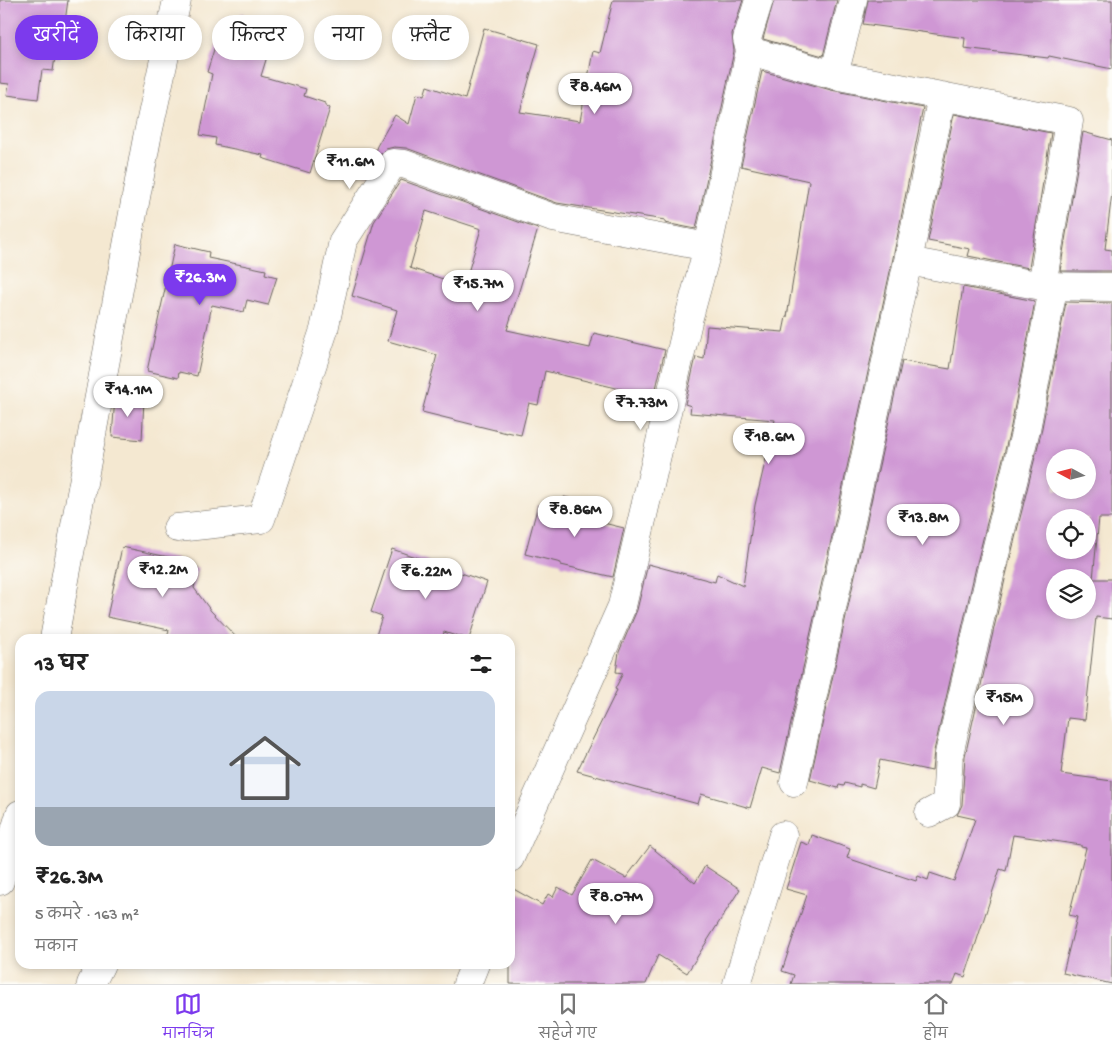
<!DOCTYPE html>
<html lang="hi">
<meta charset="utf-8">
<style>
body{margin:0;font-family:"Gochi Hand","Playpen Sans Deva",sans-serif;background:#f2f2f2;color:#222;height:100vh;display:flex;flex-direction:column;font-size:19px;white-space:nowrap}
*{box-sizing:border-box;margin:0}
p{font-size:16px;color:#767676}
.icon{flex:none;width:28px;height:28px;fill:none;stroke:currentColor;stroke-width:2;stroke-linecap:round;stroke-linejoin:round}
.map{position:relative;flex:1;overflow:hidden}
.details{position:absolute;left:15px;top:634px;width:500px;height:335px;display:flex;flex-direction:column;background:#fff;border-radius:15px;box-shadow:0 2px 8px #0003}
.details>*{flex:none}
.hud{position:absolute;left:15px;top:15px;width:500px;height:45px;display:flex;gap:10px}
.needle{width:32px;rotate:277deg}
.controls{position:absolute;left:1046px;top:449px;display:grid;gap:10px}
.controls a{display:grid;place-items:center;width:50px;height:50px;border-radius:50%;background:#fff;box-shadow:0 2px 8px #0003;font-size:25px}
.price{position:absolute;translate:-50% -42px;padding:0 11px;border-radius:18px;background:#fff;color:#222;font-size:16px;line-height:32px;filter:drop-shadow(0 1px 2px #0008)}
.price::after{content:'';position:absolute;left:50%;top:30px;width:15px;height:11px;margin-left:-8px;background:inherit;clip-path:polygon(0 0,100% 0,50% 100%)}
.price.active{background:#7c3aed;color:#fff}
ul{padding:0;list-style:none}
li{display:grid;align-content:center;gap:10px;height:265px;padding:0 20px}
li span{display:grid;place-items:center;height:155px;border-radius:15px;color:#555}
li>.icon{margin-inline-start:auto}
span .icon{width:90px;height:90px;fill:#fffc;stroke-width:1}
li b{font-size:21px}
h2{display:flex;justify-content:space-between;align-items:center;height:60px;padding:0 20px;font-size:21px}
.tag{padding:0 18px;border-radius:22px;background:#fff;box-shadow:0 2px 8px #0003;font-size:18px;line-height:45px}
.tag.active{background:#7c3aed;color:#fff}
.tabs{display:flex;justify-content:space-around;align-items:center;height:70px;border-top:1px solid #e0e0e0;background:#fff;font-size:14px;color:#767676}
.tabs a{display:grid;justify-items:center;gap:2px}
.tabs .active{color:#7c3aed}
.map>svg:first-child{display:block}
.building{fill:#cf97d4;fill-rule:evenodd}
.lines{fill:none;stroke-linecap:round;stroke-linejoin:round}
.minor-casing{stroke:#68635b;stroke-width:29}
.minor{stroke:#fff;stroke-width:28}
</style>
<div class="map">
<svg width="1112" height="984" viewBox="0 0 1112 984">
<rect width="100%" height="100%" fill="#fdfcf7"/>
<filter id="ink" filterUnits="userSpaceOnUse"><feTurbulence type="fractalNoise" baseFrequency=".02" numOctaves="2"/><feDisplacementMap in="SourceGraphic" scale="10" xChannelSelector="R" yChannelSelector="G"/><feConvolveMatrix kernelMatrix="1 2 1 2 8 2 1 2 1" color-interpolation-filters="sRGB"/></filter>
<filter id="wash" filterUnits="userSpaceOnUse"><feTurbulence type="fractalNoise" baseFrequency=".0096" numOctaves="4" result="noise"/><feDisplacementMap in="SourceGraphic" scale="20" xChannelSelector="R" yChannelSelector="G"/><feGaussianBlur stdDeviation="1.12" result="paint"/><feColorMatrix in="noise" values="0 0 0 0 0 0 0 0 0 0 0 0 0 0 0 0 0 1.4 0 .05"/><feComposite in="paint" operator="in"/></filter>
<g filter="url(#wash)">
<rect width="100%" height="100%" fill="#f4e8d1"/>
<g id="blocks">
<path class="building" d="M0,0H68L60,58L55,57L53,71L42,70L38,99L7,95L9,84L0,83Z
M613,0H743L732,34L734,51L696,229L665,223V220L557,203L406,148L394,147L386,149L380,155L366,176L377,146L395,115L409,124L417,94L424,96L427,86L465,99L484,28L539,44L520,112L580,121L593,51L600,53Z
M774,0H837L823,56L763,39Z
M868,0H1112V69L1049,56L1048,58L964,48L965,38L863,24Z
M241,13L271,23L264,48L269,50L261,76L306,89L304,96L325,103V105L330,108L310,173L262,158L263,155L215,145L216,138L200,135L212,74L207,72L224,17L238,22Z
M762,71L831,90L923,108L893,258L780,773L762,768L750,808L701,794L698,804L577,771L617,690L615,689L623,673L616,672L619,652L637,610L648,564L715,582L717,574L743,586L755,505L775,420L690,413L691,406L685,404L696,357L704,359L707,326L783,332L786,317H787L809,181L741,166Z
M954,114L1051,133L1029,268L968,256L970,249L928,241Z
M1083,132L1112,140V193L1105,249L1112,250V271H1060Z
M401,180L538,229L507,330L590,348L594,333L665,350L654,397L545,371L538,405L529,403L521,435L507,432V433L422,412L437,355L388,341L397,310L352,296L374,222ZM426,211L481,229L464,286L410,268Z
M175,244L209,252L208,258L266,270L265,274L277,277L268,305L247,300L244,312L212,305L197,376L179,372L178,378L147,371Z
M963,287L1035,301L1011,426L976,567L934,751L932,771L880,760L874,788L860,784V787L845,783L844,786L839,785L838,788L810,780L902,361L950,369Z
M1066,302L1112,303V518H1099L1093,579H1112V619L1096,617L1085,720L1068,718L1061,774L1112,781V984L1063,973L1077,917L1069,915L1086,848L1081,847V845L1013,835L1006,871L1000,869L965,977L957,974L953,984H791L794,975L782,971L807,895L786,889L801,842L809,845L812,835L850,849L847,858L916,881L918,876L928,880L930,873L954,881L975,819L957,815L962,805L965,756L1006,575L1041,433ZM1055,458H1088V490H1055ZM1055,518H1088V550H1055ZM1055,578H1088V610H1055Z
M115,397L144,399L142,440L112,437Z
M564,497L594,504L591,520L624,528L613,577L561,565V563L525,554L538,505L561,511Z
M122,547L177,559L176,563L198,568L194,588L211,611L238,639H167L169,630L107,617Z
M392,549L487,582L469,639L456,635V636L444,632L442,639H375L382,616L371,612Z
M650,846L695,883L705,866L740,889L687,973L658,955L646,984H510V887L542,905L548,894L553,897L558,887L572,895L592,860L626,878Z"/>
</g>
</g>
<g filter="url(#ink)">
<use href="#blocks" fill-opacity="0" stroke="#68635b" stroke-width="1"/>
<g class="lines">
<g class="minor-casing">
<path id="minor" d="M750,51L834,75L1069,121L1042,286L1053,289L1026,429L991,571L949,754L946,804L929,813
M834,75L853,0
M908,261L1042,286L1112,287
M177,528L261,519L324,330L343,241L393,163L404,164L553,218L708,247
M54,639L147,138L177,0
M794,782L908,261L942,96
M510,858L622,606L689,317L708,247L750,51L747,39L759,0
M0,881L20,814
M91,984L101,964
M467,984L475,964
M737,984L783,835"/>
</g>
<use href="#minor" class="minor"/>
</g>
</g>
</svg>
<div class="controls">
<a><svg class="needle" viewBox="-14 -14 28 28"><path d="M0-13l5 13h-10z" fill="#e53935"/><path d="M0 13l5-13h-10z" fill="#767676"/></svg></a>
<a><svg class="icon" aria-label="locate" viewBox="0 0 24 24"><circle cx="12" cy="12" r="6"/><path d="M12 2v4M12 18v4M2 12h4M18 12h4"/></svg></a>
<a><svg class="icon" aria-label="layers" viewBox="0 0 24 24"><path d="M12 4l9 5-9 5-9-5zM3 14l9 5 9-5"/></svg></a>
</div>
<b class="price" style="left:595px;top:115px">₹8.46M</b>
<b class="price" style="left:350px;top:190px">₹11.6M</b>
<b class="price active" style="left:200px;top:306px">₹26.3M</b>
<b class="price" style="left:478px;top:312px">₹15.7M</b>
<b class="price" style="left:128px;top:418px">₹14.1M</b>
<b class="price" style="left:641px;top:431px">₹7.73M</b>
<b class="price" style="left:769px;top:465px">₹18.6M</b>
<b class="price" style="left:575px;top:538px">₹8.86M</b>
<b class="price" style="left:923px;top:546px">₹13.8M</b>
<b class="price" style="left:163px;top:598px">₹12.2M</b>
<b class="price" style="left:426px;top:600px">₹6.22M</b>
<b class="price" style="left:1004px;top:726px">₹15M</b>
<b class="price" style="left:616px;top:925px">₹8.07M</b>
<div class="hud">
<a class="tag active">खरीदें</a>
<a class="tag">किराया</a>
<a class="tag">फ़िल्टर</a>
<a class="tag">नया</a>
<a class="tag">फ़्लैट</a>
</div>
<section class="details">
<h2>13 घर<svg class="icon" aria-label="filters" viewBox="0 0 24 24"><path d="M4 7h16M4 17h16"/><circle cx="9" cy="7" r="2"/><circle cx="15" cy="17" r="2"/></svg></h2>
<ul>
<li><span style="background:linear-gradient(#c9d6e8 75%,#9aa5b1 0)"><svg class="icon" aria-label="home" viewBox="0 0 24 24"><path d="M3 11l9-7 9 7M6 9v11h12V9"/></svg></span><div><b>₹26.3M</b><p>5 कमरे · 163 m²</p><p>मकान</p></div></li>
</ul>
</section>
</div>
<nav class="tabs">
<a class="active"><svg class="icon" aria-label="map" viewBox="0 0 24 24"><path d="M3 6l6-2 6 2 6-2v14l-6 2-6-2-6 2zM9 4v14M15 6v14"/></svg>मानचित्र</a>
<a><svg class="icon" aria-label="saved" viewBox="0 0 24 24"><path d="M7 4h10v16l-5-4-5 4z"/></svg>सहेजे गए</a>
<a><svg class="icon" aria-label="home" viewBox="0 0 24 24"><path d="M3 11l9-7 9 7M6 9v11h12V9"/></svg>होम</a>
</nav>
